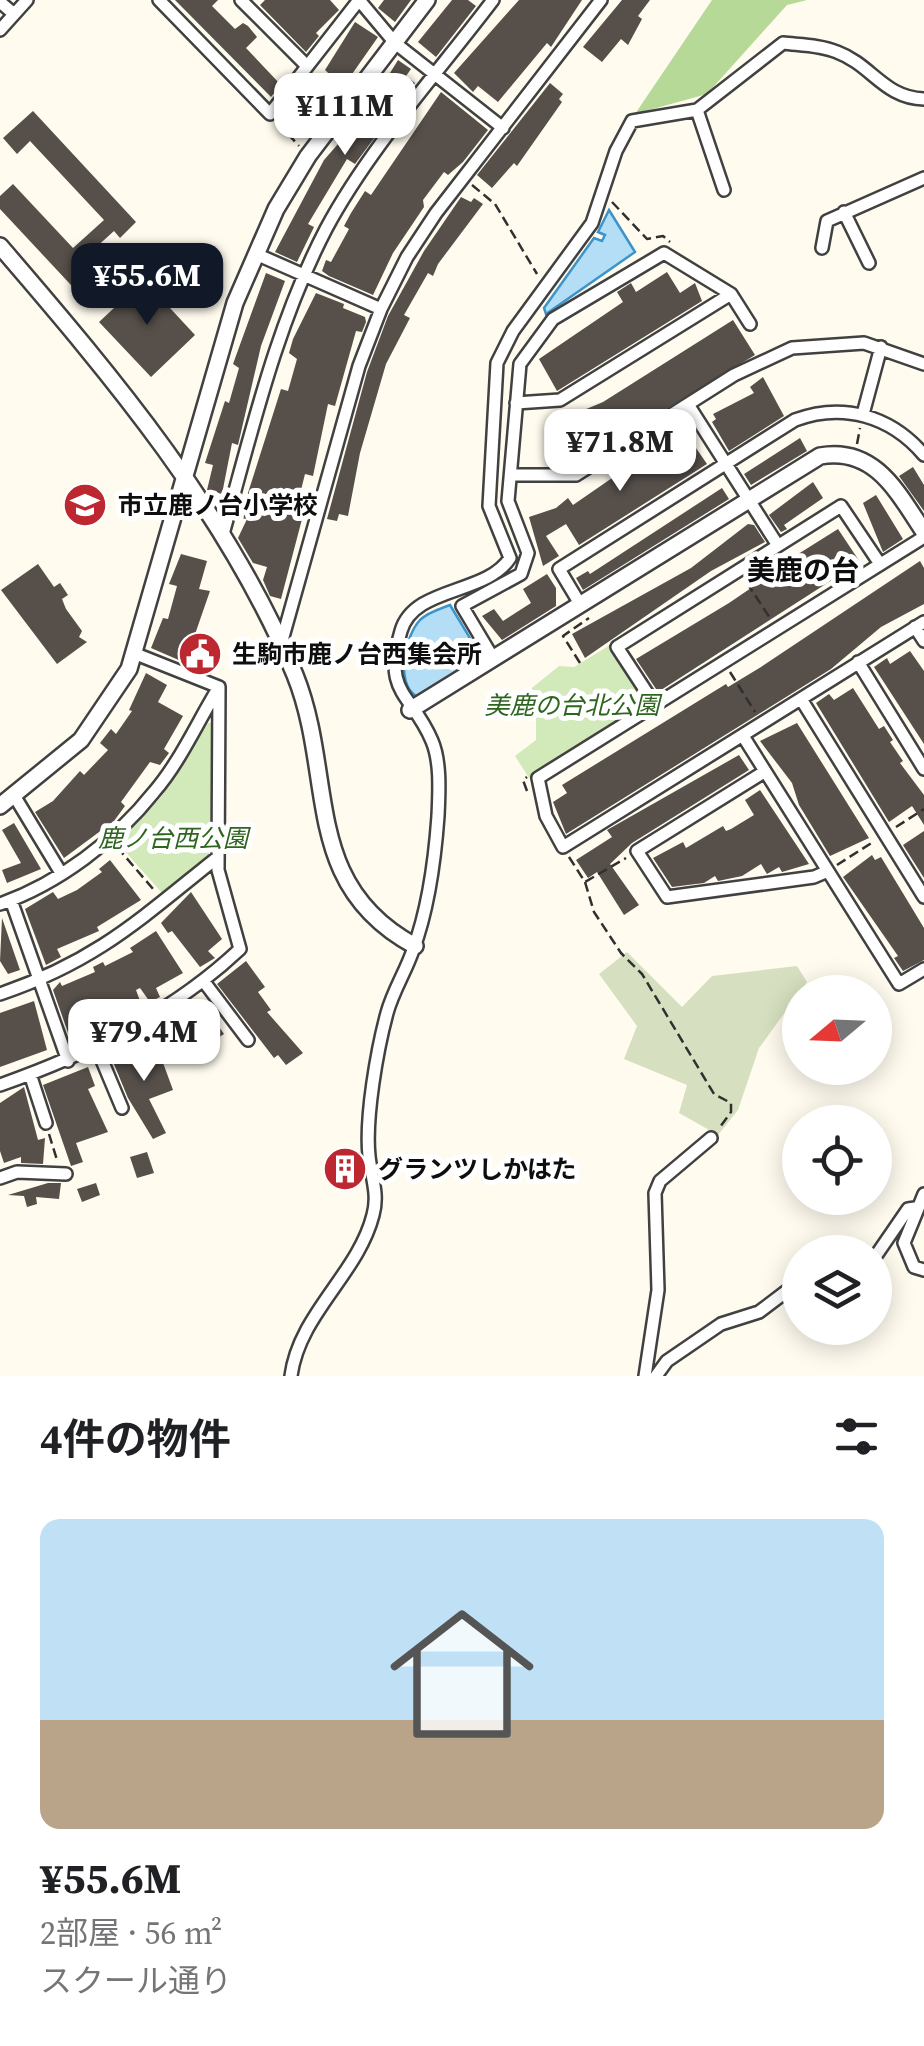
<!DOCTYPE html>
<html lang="ja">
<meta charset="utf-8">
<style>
body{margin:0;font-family:"Source Serif 4","Noto Sans JP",serif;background:#f2f2f2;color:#202124;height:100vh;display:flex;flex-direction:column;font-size:38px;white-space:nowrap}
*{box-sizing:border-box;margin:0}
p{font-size:32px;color:#757577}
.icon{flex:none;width:55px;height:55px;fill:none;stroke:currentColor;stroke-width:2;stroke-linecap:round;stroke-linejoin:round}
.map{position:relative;height:1376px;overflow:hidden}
.drawer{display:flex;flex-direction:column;background:#fff;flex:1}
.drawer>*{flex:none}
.needle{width:65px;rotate:251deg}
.controls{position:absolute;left:782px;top:975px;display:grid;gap:20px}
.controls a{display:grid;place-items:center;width:110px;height:110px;border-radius:50%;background:#fff;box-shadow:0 5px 25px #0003;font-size:50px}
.price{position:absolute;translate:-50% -85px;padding:0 22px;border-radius:20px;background:#fff;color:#222;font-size:32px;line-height:65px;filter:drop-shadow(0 2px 5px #0008)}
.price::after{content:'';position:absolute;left:50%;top:60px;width:30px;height:22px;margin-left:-15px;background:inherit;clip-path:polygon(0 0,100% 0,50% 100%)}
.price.selected{background:#111827;color:#fff}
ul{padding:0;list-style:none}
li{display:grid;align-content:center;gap:20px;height:530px;padding:0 40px}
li+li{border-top:2px solid #e0e0e0}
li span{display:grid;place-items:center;height:310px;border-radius:20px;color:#555}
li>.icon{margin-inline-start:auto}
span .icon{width:180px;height:180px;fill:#fffc;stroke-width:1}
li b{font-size:42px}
h2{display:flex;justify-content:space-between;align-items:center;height:120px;padding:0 40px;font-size:42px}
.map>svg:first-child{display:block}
.green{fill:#d2e9b9}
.forest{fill:#b6d998}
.cemetery{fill:#d6e0c0}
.water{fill:#b4def5;stroke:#3c94cb;stroke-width:2.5}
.building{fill:#564f4a}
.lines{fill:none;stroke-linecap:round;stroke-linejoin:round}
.minor-casing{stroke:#414141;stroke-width:16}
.tertiary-casing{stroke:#414141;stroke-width:20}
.path{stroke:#303030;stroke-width:2.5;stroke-dasharray:10 5;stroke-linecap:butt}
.minor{stroke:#fff;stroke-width:11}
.tertiary{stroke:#fff;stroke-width:15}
.labels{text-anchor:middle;stroke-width:10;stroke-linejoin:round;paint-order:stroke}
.poi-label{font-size:25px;font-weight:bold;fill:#0e0e0e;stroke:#fff;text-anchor:start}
.park-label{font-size:25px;font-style:italic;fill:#2e651f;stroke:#fff}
.neighbourhood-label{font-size:28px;font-weight:bold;fill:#0e0e0e;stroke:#fff}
</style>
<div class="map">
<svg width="924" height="1376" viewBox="0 0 924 1376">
<rect width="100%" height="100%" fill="#fffbef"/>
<path class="green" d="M610,645L642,699L639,708L529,778L515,756L536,740V718L522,696L559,666L574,667Z
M208,723H214L209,854L162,893L115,840L161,797Z"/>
<path class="forest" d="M712,0H807L787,5L707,94L635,114Z"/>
<path class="cemetery" d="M627,952L682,1007L712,976L797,966L807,982L759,1048L738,1110L718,1135L679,1113L687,1085L624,1059L637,1026L599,974Z"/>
<path class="water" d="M609,210L635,252L546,314L544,308L594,238L602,241L605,235L598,232Z
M450,605L473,643L453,655L461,670L416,696C395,683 405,636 420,620C428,612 440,609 450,605Z"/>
<path class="building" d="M175,0H218L212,6L235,29L243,23L248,26L257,37L246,48L281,85L271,97Z
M265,0H330L339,10L316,33L319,36L306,52L260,5Z
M384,0H411L395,22L378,8Z
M452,0H468L476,6L436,57L418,42Z
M519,0H582L551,47L547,43L498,102L478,86L473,92L454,73Z
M622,0H650L638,16L642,19L628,45L621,39L602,62L583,47Z
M355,22L378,37L343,87L325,70Z
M398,60L411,69L406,76L415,83L355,164L347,159L308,224L314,227L297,262L275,252L324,160L366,112Z
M550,83L563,94L559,99L562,102L517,166L514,163L492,188L477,175Z
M303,89L320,102L301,137L283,121L284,111Z
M441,92L488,130L463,162L448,175L444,172L423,200L424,207L393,253L373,295L329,276L322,271L326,260L331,262L349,229L344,226L351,213L365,191L371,195Z
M33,111L136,222L120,238L114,231L83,259L104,281L84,299L0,209V196L13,184L73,248L104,220L30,141L17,154L3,138Z
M461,197L471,202L474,198L483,204L438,264L433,276L428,273L404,315L410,318L386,364L360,453L348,516L339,514L337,521L327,519L367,372L388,316L424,251Z
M667,272L680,293L695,283L702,301L557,391L539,359L623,302L617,292L631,283L636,292Z
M266,273L285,281L261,346L238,445L232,443L222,494L207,490L213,465L205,463L225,401L229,403L239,368L233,364Z
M144,280L195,335L151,377L99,322Z
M316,293L344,304L343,308L365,317L366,322L362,332L356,331L335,406L328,404L313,476L305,474L298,502L306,504L281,599L270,596L263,580L267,567L253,563L238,538L247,519L240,518L281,389L288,391L297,359L289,353L293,339Z
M733,320L755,355L591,454L570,422L572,415L603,402Z
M763,377L784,416L729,451L712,422L716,419L713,414L754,393L750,387Z
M683,429L707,464L579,545L566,524L546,536L559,556L543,566L529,517L556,508L568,498L573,505Z
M800,438L807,451L751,485L744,474Z
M913,467L924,485V511L899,476Z
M813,482L823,498L784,525L787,529L781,532L769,515Z
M722,488L729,499L583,590L576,578L588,571L590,574Z
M876,495L903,539L883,552L863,503Z
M748,524L754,525L765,542L711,571L585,658L572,634L691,568Z
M838,529L860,562L658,692L636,659L729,603L754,586L752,583Z
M181,554L207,561L199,589L210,591L193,640L211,647L205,661L215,666L211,674L151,648L163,618L168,619L177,586L169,584Z
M920,561L924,568V604L881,627L831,669L566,834L553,802L567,793L562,785L726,684L728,687L761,667Z
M38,564L54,587L60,583L68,595L62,599L66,609L82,631L79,637L87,642L57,664L1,590Z
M547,574L556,588V606L502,640L482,616L494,609L503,621L531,603L523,589Z
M910,651L924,671V744L874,667L887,658L890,664Z
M146,673L167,685L158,702L183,716L164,749L169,753L160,765L150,762L121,802L125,806L114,821L64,858L35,812L53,801L80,771L84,775L108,750L100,743L111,729L116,734L132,711L129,710Z
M853,688L879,729L884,726L893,740L890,742L903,761L900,763L924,795V825L912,806L889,822L816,703L829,694L834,700Z
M797,723L869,838L830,856L799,805L792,783L760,741Z
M739,755L749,770L632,843L610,864L639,905L624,915L597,872L588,878L576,860L612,837L607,830Z
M760,790L809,864L782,872L779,867L767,874L761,864L742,876L718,881L715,876L704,883L672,887L653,858L683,842L686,848L723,826L726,831L731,829L754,815L745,800Z
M14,823L41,869L7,883L2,870L21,863L2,830Z
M924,831V878L903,845Z
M872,855L875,860L881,857L924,928V960L903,971L894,958L898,956L843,877Z
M110,860L141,900L97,927L99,931L57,949L61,957L46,965L25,909L53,892L58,899L77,890L102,872L99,869Z
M191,892L222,939L208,951L215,958L200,967L172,931L168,933L161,923Z
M2,918L20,970L8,974L0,961Z
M156,931L183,973L156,988L160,997L150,1002L140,988L136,990L143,1009L83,1034L85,1040L72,1044L53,990L60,982L62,986L95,972L93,967L103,962L105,966L133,952L130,948Z
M246,961L265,987L258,992L271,1010L267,1012L303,1053L286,1065L278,1055L274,1058L217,984Z
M200,999L224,1034L187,1058L166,1023Z
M34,1001L47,1050L0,1067V1013Z
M155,1041L173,1090L149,1099L166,1133L153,1139L128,1098L111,1057L125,1052L128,1060L148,1053L145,1045Z
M88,1067L95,1086L88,1089L108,1132L76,1143L83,1162L71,1166L43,1085Z
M24,1087L38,1140L45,1138L43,1164L21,1163V1157L4,1163L0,1151V1103Z
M147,1152L154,1173L137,1178L130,1157Z
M360,1156L363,1176L343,1185L340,1180L328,1181L326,1163Z
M48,1183H61L59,1199L36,1197L37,1204L27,1207L24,1196L8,1195Z
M96,1183L100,1195L82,1202L77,1189Z"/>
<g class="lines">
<g class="minor-casing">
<path id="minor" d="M159,0L270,114L359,0
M241,0L307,66
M359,0L395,43L503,128
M0,2L14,14
M0,30L27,0
M697,110L724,190
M844,212L869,263
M822,248L827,221L924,178
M256,254L381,309
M516,403L560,400L731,294
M689,406L777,544
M863,414L881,347
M512,475H576L734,375L792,348L864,343L924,364
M223,534C252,431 276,325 326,229C370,147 437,74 493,0
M924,537L538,778L546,816L563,847L924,622
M580,604L559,569L795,420C843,402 891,416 924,455
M915,627L924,641
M281,644L359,366L381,309L407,257L436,213L601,0
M493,658L462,606L521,574L528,553L508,501L520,364L553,319L664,253L731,294L750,324
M858,662L924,769
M801,699L924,897
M655,705L617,647L841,506L880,564
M743,736L899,984L924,969
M764,772L637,851L667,897L814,877L828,871
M15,797L61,873
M11,900L68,1061
M0,904C58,884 116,840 154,792C180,762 198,721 219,687
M205,983L248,1040
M0,994C97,961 140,919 218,857
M96,1046L122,1108
M30,1074L46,1123
M0,1085C88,1054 172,1013 240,949L218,870L219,687L136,654
M0,1178L17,1172L66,1174
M924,1194L904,1243L914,1267L924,1270
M875,1257L908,1209L915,1208
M291,1376C299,1314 358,1274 373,1215C379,1194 371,1176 369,1156C365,1118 377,1050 387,1013C393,991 406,971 413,950C428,910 435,858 438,816C439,793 441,762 432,741C412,693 382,694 401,631C414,586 486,595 510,558L489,506L497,363L513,331L592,223L616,151L632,121L697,110L783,43C800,45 821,45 837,52C872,65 884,98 924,99
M645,1376L658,1290L655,1193L660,1181L711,1138
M656,1376L667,1361L721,1324L759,1312L800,1281"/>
</g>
<g class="tertiary-casing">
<path id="tertiary" d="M0,246C112,376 229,515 295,675C336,777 300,884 415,946
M410,710L820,456C875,446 898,493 924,532
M0,806L81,740L129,669L235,303L276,209L308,156L427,0"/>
</g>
<path class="path" d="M278,123L299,146
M472,185L495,204L537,274
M612,202L647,239L663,236L670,242
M857,444L860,428
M747,583L770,618
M580,663L563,636L589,618
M730,672L755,712
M527,791L523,780L527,777
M896,827L924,809
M117,847L154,890
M569,857L585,882L626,858
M837,865L873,842
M585,882L594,912L621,953L642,974L714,1094L731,1103V1112L720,1127
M49,1134L57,1160"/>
<use href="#minor" class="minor"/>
<use href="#tertiary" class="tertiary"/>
</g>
<defs>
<g id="school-disc" transform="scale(2.25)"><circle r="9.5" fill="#bc2730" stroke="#fff"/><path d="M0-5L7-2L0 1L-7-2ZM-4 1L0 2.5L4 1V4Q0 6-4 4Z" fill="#fff"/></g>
<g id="civic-disc" transform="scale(2.25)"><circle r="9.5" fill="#bc2730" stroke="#fff"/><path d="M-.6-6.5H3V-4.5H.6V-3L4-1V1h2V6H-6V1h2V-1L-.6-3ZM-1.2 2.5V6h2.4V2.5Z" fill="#fff"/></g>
<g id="building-disc" transform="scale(2.25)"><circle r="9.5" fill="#bc2730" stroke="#fff"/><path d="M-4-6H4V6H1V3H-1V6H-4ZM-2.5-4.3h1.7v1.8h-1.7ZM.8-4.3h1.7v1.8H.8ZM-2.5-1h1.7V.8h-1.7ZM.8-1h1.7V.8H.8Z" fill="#fff"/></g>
</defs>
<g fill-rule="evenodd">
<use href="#school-disc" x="85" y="505"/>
<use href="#civic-disc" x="200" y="654"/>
<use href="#building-disc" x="345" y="1169"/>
</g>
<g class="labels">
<g class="poi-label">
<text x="118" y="514">市立鹿ノ台小学校</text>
<text x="232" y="663">生駒市鹿ノ台西集会所</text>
<text x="378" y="1178">グランツしかはた</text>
</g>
<g class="park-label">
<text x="572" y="714">美鹿の台北公園</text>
<text x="173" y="847">鹿ノ台西公園</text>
</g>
<g class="neighbourhood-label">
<text x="803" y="580">美鹿の台</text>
</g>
</g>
</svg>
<div class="controls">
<a><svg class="needle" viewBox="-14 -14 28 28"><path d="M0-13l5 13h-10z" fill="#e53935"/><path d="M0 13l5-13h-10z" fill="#757577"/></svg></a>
<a><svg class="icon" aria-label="locate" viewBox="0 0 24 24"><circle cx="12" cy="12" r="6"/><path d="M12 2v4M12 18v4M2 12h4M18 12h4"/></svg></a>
<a><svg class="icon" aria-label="layers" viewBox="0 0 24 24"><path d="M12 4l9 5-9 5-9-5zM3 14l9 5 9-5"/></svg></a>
</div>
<b class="price" style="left:345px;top:158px">¥111M</b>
<b class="price selected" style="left:147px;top:328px">¥55.6M</b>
<b class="price" style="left:620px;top:494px">¥71.8M</b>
<b class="price" style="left:144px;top:1084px">¥79.4M</b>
</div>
<section class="drawer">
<h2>4件の物件<svg class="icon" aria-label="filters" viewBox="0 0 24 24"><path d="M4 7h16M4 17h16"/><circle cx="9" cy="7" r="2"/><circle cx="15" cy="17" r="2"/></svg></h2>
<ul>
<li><span style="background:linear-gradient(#bfe0f5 65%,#b9a48a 0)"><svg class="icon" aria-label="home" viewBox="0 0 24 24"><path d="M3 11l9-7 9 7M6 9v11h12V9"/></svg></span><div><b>¥55.6M</b><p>2部屋 · 56 m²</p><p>スクール通り</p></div></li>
</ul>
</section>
